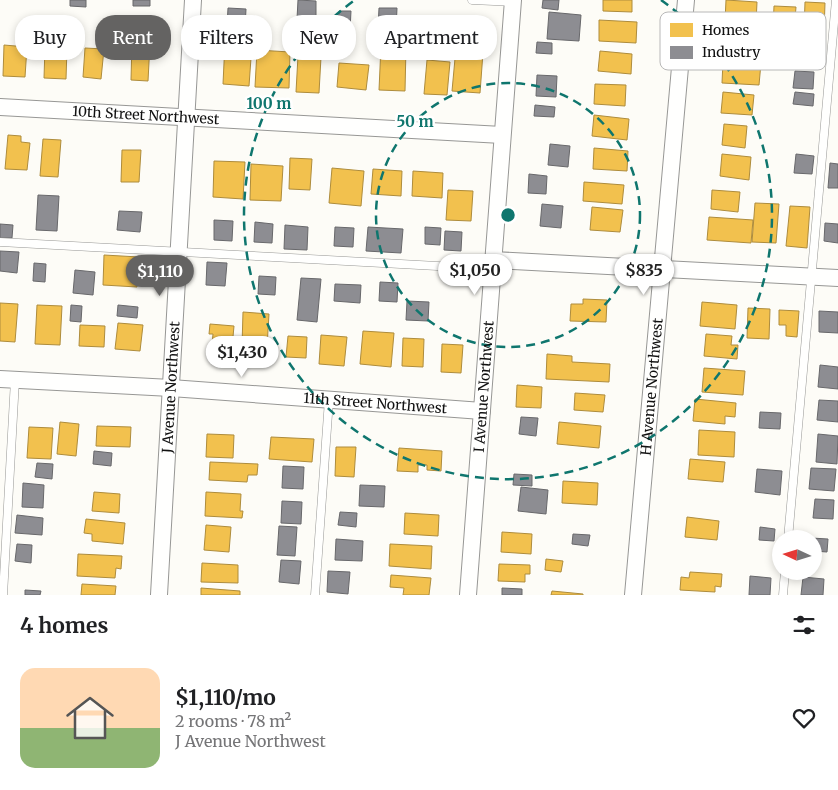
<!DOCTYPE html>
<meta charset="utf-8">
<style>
body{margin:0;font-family:Merriweather,serif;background:#f6f6f6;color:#202124;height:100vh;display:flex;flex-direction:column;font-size:19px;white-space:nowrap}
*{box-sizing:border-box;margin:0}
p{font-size:16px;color:#757577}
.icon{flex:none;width:28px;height:28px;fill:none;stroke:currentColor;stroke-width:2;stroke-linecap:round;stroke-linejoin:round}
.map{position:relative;height:595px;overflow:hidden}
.drawer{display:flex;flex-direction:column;background:#fff;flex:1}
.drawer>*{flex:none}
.hud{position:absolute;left:15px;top:15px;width:500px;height:45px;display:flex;gap:10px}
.needle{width:32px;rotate:274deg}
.tools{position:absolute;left:772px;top:530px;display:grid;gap:10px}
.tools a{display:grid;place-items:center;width:50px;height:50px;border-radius:50%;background:#fff;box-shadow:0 2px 8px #0003;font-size:25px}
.price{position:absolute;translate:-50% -42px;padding:0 11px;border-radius:18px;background:#fff;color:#222;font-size:16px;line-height:32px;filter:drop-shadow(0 1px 2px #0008)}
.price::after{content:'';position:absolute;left:50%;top:30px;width:15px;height:11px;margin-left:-8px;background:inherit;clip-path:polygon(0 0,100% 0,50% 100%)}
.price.selected{background:#646362;color:#fff}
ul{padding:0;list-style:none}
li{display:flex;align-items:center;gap:15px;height:125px;padding:0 20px}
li+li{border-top:1px solid #e0e0e0}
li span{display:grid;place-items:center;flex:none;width:140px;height:100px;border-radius:15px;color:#555}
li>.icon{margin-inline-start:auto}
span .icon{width:60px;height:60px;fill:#fffc;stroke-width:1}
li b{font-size:21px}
h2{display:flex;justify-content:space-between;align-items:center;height:60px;padding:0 20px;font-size:21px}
.chip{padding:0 18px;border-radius:20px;background:#fff;box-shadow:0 2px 8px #0003;font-size:18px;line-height:45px}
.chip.selected{background:#646362;color:#fff}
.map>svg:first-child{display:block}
.homes{fill:#f2c14e;stroke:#ae8c3c}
.industry{fill:#8d8d92;stroke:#68686b}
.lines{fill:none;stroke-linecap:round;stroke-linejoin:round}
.lane-casing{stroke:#979795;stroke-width:9}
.street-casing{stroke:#979795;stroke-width:18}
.lane{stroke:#fffffe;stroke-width:8}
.street{stroke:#fffffe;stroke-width:16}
.ring{fill:none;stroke:#0f766e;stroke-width:2.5;stroke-dasharray:9 6}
.labels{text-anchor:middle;stroke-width:5;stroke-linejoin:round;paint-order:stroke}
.street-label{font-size:14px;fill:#111;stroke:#fff}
.key{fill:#fff;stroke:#b8b8b8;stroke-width:1}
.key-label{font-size:14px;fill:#111}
.centre{fill:#0f766e;stroke:#fff;stroke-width:2.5}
.ring-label{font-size:15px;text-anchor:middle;font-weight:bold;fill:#0f766e;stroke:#fff;stroke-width:5;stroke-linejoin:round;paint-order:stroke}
</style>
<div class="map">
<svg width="838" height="595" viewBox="0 0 838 595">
<rect width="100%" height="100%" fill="#fdfcf7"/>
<path class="homes" d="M603,0H632V12L603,11Z
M726,0L757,2L756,23L725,21Z
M805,2L825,3L824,32L804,31Z
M774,6L796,7L794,31L773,29Z
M599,20L637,22L636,43L599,41Z
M457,37L484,39L480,93L452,91Z
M132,42L150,43L148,81L131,80Z
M225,42L252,44L249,86L223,84Z
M4,45L27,47L25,77L3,76Z
M381,46L406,47L405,91L379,90Z
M45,47L67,48L66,79L44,78Z
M85,48L104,49L101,79L83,77Z
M257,50L290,52L289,88L255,87Z
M600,51L632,54L631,74L598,71Z
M298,56L321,57L319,93L296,92Z
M427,60L450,62L447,95L424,94Z
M723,61L761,63L759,85L722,83Z
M339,63L369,65L366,90L337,87Z
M595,84L626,85L625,106L594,104Z
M723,92L754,95L752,115L721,113Z
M594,115L629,119L627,140L592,136Z
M724,124L747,126L745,148L722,145Z
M8,135L21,136V142L30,143L27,170L5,169Z
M43,139L61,140L58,177L40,176Z
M594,148L628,151L627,171L593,169Z
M122,150H141L139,182H121Z
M722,154L751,157L749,180L720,176Z
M290,158L312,159L310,190L289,189Z
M214,161L245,162L243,199L213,197Z
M251,164L283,166L281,201L250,200Z
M332,168L364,171L361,206L329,203Z
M373,169L402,171L401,196L371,194Z
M413,171L443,173L442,198L412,196Z
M584,182L624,185L622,204L583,201Z
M448,190L473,191L471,221L446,220Z
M712,190L740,192L738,212L711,209Z
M755,203L779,204L776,243L752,242Z
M790,206L810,207L807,248L786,246Z
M592,207L623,210L620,232L590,230Z
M709,217L753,220L751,243L707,240Z
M104,255L139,257L137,287L103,285Z
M583,299L607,300L606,322L570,321L571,304H583Z
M702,302L737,305L735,329L700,326Z
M0,303L18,304L15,342L0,341Z
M37,305L62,306L60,345L35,344Z
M748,308L770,309L769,339L747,338Z
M779,310L799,311L797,337L786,336V325H779Z
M243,312L269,314L267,347L242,346Z
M118,323L143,325L140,351L115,349Z
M210,324L234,326L231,358L211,356L213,334H209Z
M80,325L105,326L104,347L79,346Z
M363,331L394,333L391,367L360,364Z
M706,334L732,336L731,345H738L737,359L704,356Z
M321,335L347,337L344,366L319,364Z
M288,336L307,337L306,358L286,357Z
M403,338L424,339L423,367L402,366Z
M442,344L463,345L461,373L441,372Z
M547,354L572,356V362L610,364L609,382L546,379Z
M704,368L745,371L743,395L702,392Z
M517,385L542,387L541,408L516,407Z
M575,393L605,395L603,412L574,410Z
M695,399L736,403L735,417L725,416V424L693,421Z
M60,422L79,424L76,456L57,454Z
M559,422L601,426L599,448L557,444Z
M97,426L131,427L130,447L96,446Z
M29,427L53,428L51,459L27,458Z
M699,430L735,432L734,457L698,455Z
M207,434L234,435L233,458L206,457Z
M271,437L314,439L312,462L269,459Z
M336,447H356L354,477L335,476Z
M399,448L442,451L441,471L427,470V465H418V472L397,471Z
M690,459L725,462L723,482L688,479Z
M210,462L258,464L257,475H248L247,482L209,480Z
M563,481L598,483L597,505L562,503Z
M94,492L120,494L119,513L92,511Z
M206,492L241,494L240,511H243L242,518L205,516Z
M405,513L439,515L438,536L404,534Z
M687,517L719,521L717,540L685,537Z
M86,519L125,523L123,544L92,541V534L84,533Z
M206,525L231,527L229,552L204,550Z
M502,532L532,534L531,554L501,552Z
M390,544L432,546L431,569L389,566Z
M78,554L122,556L121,569L116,568L115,578L77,576Z
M546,559L563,561L561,572L545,570Z
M202,563L238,565V583L201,582Z
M499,564L530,565V574H525V582L498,581Z
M690,572L722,574L721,587L715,586V592L680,590L681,577L689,578Z
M391,575L431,578L429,595H403L404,588L390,587Z
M82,584L116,586L115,595H81Z
M201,588L240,591V595H201Z
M552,591L583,594V595H551Z"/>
<path class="industry" d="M70,0H86V7L70,6Z
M133,0H150V6H133Z
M298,0L316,1V20L297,19Z
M543,0H559L558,10L542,8Z
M228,8L246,9L245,28L227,27Z
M379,8H397L396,30L378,29Z
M339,11H351L350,30L338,29Z
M549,12L581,15L579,41L547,39Z
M421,16L438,17L437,36L421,35Z
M537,42L552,43V54L536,53Z
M795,71L814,72L813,89L793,88Z
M537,75L557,76L556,97L536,96Z
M795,92L814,94L813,106L793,104Z
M535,105L555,107L554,117L534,116Z
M550,144L570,146L568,167L548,165Z
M796,154L814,156L812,174L794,173Z
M830,163L838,164V188H828Z
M529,174L547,176L546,194L528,193Z
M38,195L59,196L57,231L36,230Z
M542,204L563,206L561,228L540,226Z
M119,211L142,212L140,232L117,230Z
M214,220L233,221L232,241L214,240Z
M255,222L273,224L272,243L254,242Z
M825,223L838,224V243L824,241Z
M0,224L13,225L12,238H0Z
M285,225L308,227L307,250L284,249Z
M335,227L354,228L353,247L334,246Z
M368,227L403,229L401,253L366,251Z
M425,227L441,228L440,245L425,244Z
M445,231L462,232L461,251L444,250Z
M0,251L19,252L17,273L0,271Z
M207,262L227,263L225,286L206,285Z
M34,263L46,264L45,282L33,281Z
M75,270L95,272L93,295L73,293Z
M259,276L276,277L275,295L258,294Z
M301,278L321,279L317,322L297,320Z
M380,282L398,283L397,302L379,301Z
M335,284L361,285L360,303L334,301Z
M407,301L429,302L428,321L406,320Z
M71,305L82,306L81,322L70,321Z
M118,305L138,307L137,318L117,316Z
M819,311L838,312V333L819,332Z
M820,365L838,367V389L818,387Z
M819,400L838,401V422L817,420Z
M760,412L781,413L780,429L759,428Z
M521,417L538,418L536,436L519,434Z
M818,434L838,436L837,464L816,462Z
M94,451L112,453L111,466L93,464Z
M37,463L53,464L52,479L35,477Z
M283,466L304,467L303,489L282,488Z
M811,468L836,469L834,491L809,489Z
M757,469L782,471L780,495L755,492Z
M514,474L532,475V486L513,485Z
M23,483L44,485L43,508L22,507Z
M360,485L385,486L384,507L359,506Z
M521,487L548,490L546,514L518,511Z
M815,499L834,500L833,519L813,518Z
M282,501L302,502L301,524L281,523Z
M340,512L357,513L356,527L338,525Z
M17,515L43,518L42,535L15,533Z
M279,526L297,527L295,556L277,555Z
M760,527L775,529L774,541L759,540Z
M573,534L590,535L588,546L572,544Z
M811,538L828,539L827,552L814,551V539Z
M336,539L363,541L362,561L335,560Z
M17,544L32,545L31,563L15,561Z
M281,560L301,561L299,584L279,582Z
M328,571L350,572L348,594L327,592Z
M750,576L771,578L770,595H749Z
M803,577L824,579L823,595H801Z
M502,588L522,589V595H502Z
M25,590L41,591L40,595H25Z"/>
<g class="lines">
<g class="lane-casing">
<path id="lane" d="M472,0L513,2
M0,242L492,269
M788,539L836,0
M3,595L15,380
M315,595L329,400
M783,595L785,571"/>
</g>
<g class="street-casing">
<g id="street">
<path id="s1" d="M0,107L502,135"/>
<path d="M493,260L838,278"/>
<path id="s2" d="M0,379L171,388L482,411"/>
<path id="s3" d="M159,595L193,0"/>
<path id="s4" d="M468,595L513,0"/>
<path id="s5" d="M633,595L686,0"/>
</g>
</g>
<use href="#lane" class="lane"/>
<use href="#street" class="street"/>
</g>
<g class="ring">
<circle cx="508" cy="215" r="132"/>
<path d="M661 0A264 264 0 1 1 355 0"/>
</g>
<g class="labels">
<g class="street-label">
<text dy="5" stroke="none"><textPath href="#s1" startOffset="146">10th Street Northwest</textPath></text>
<text dy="5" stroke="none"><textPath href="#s3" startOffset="208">J Avenue Northwest</textPath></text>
<text dy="5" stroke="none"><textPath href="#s4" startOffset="209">I Avenue Northwest</textPath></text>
<text dy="5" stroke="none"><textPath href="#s5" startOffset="209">H Avenue Northwest</textPath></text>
<text dy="5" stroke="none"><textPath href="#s2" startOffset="376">11th Street Northwest</textPath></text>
</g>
</g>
<rect x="660" y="12" width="166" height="58" rx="8" class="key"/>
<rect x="670" y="23" width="23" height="14" fill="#f2c14e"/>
<rect x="670" y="46" width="23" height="13" fill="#8d8d92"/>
<g class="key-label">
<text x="702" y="35">Homes</text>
<text x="702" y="57">Industry</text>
</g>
<circle cx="508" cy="215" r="8" class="centre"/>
<g class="ring-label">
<text x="269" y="109">100 m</text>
<text x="415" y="127">50 m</text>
</g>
</svg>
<div class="tools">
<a><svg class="needle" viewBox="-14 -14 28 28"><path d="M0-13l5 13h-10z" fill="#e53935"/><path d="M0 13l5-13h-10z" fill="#757577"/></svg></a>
</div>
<b class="price" style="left:475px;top:296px">$1,050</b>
<b class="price" style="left:644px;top:296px">$835</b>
<b class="price selected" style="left:160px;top:297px">$1,110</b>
<b class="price" style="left:242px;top:378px">$1,430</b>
<div class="hud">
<a class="chip">Buy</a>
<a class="chip selected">Rent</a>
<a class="chip">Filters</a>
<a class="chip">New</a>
<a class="chip">Apartment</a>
</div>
</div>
<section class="drawer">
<h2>4 homes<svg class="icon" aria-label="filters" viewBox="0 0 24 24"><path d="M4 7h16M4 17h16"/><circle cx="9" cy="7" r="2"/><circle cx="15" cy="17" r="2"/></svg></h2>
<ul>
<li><span style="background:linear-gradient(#ffd9b3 60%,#8fb573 0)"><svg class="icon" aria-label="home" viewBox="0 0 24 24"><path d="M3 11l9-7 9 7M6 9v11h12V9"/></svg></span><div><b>$1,110/mo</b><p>2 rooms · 78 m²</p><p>J Avenue Northwest</p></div><svg class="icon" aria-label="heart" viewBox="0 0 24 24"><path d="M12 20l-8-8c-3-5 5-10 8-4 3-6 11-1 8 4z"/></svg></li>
</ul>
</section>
